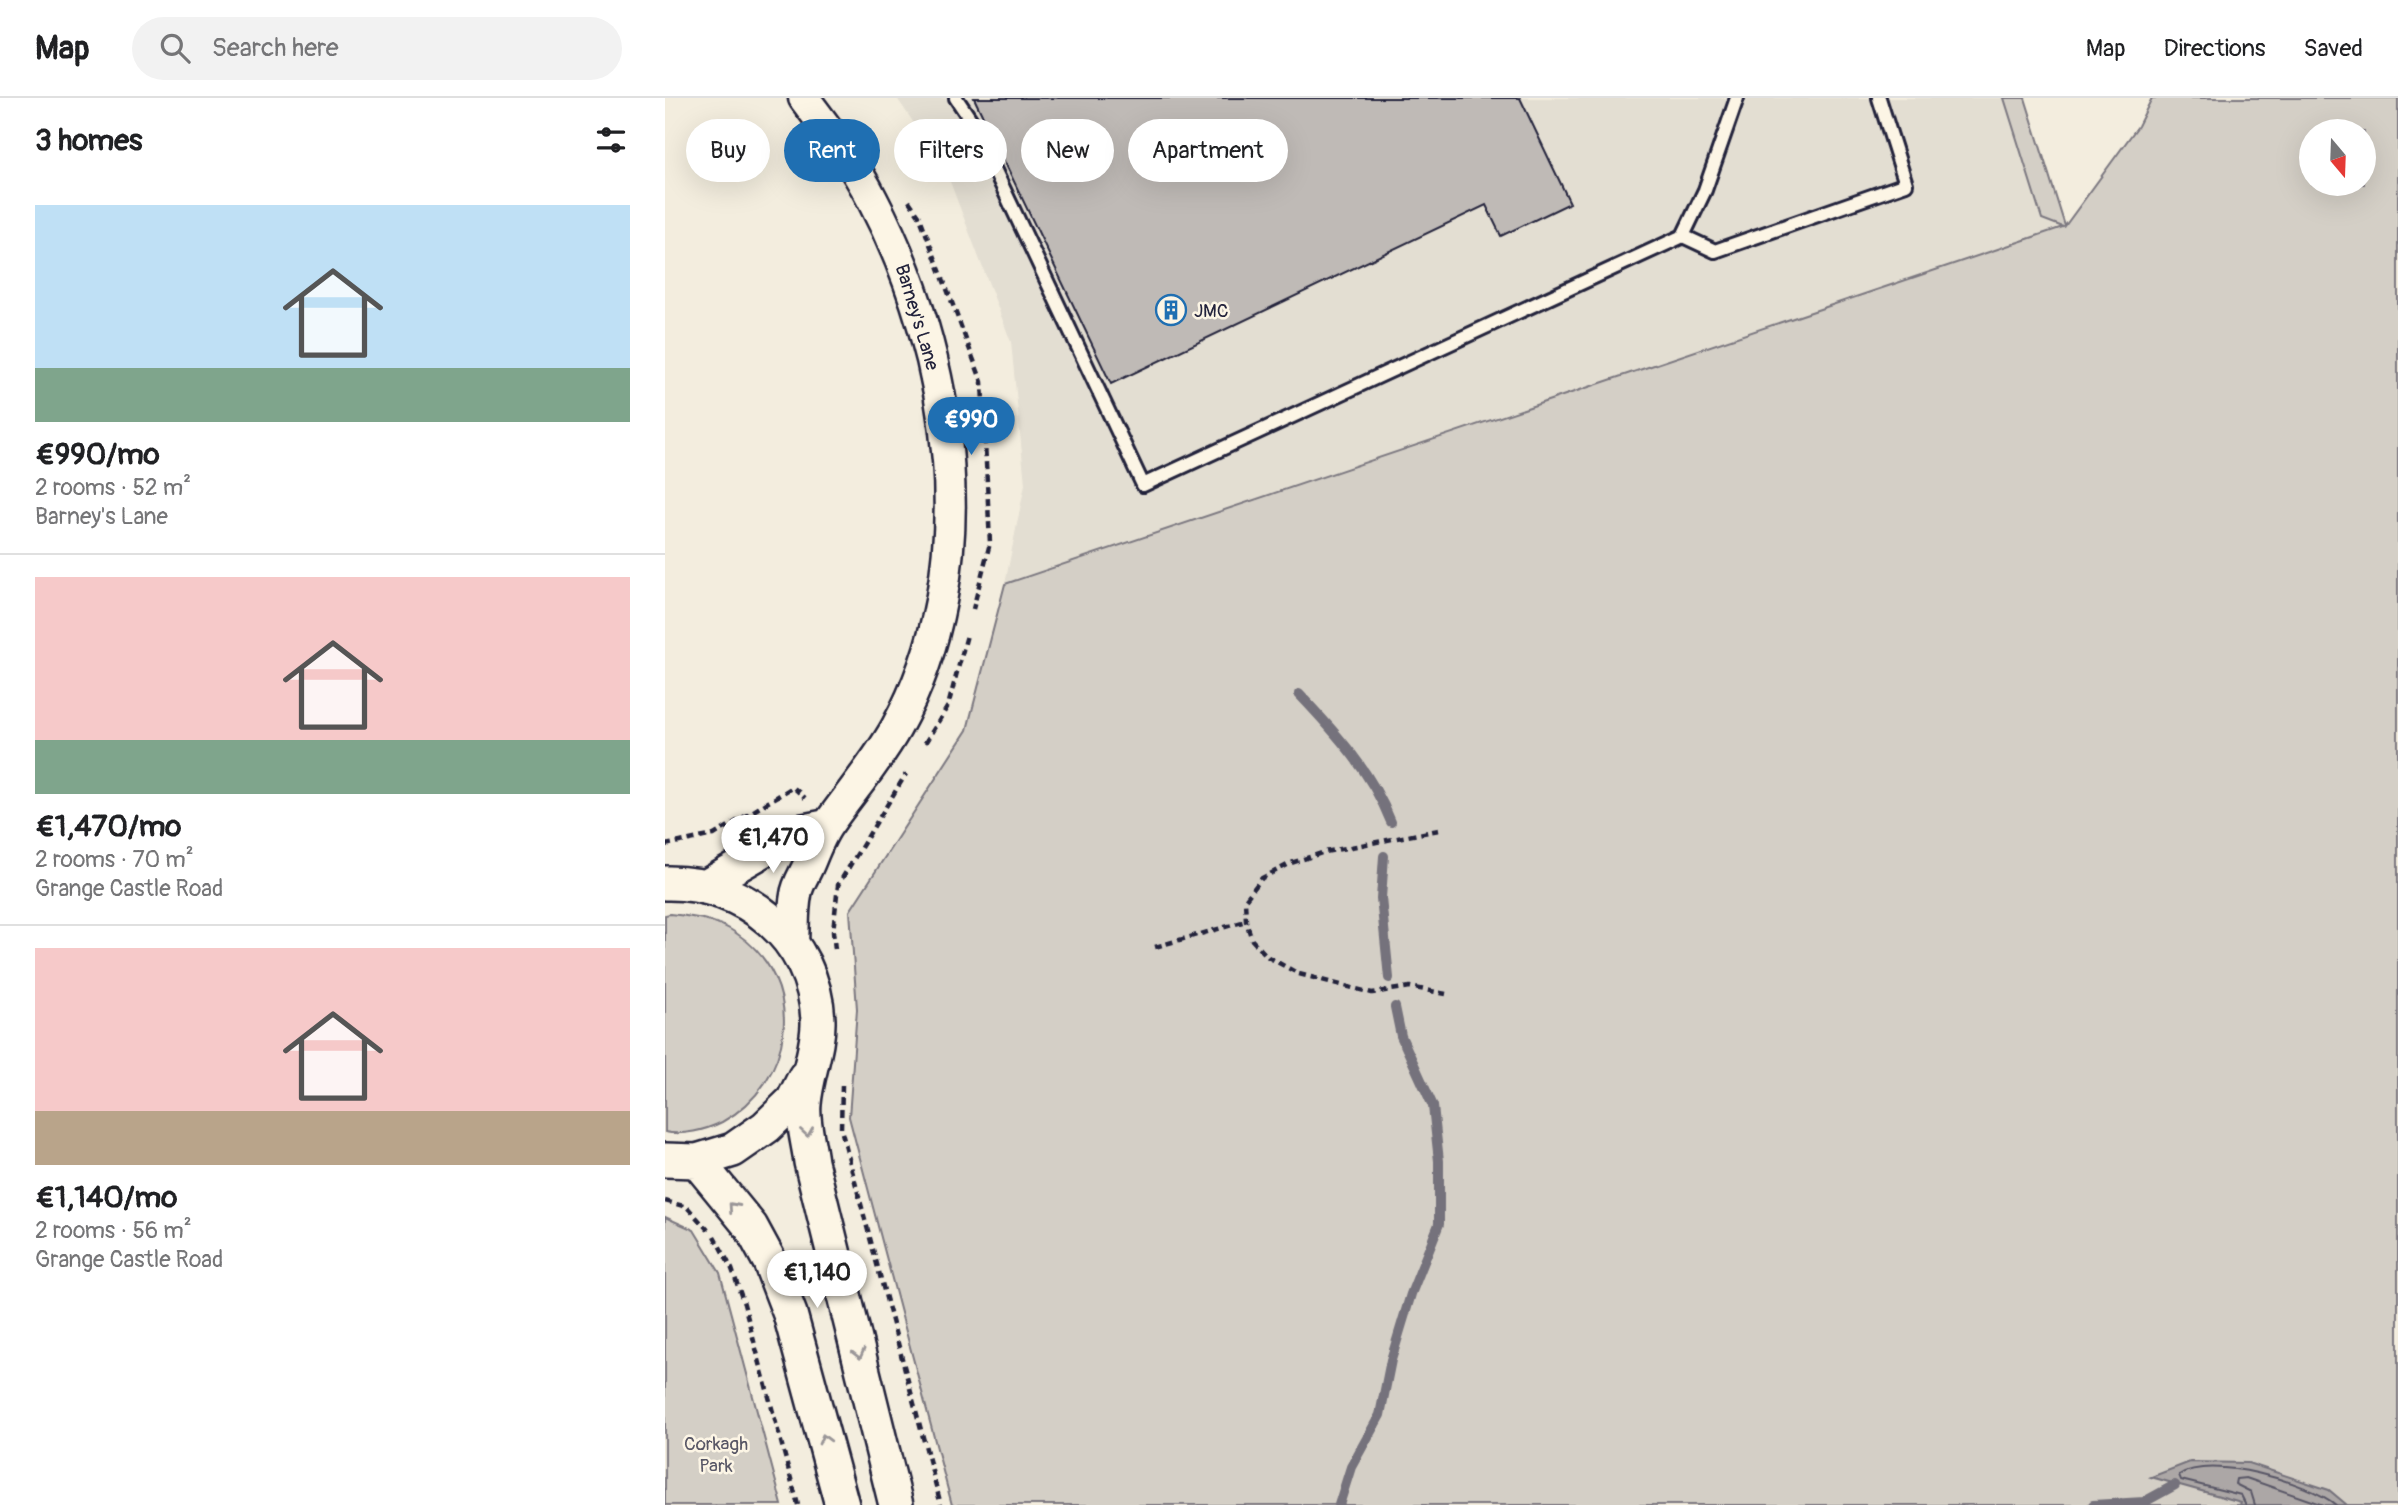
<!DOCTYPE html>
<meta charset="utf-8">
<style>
body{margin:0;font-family:Pangolin,sans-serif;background:#f2f2f2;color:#202124;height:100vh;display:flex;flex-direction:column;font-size:26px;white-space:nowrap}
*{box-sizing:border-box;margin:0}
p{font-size:23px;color:#757577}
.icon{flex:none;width:38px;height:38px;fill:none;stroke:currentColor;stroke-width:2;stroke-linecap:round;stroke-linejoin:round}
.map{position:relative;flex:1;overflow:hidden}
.drawer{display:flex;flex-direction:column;background:#fff;width:665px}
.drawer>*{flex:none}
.banner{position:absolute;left:21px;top:21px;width:665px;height:63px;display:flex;gap:14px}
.needle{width:46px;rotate:161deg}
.fabs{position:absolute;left:1634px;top:21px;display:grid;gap:14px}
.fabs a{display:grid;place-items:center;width:77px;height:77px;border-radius:50%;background:#fff;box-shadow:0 7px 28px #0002;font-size:35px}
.price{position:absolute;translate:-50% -60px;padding:0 16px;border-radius:24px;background:#fff;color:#222;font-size:23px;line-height:46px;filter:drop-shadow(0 2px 4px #0008)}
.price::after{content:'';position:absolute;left:50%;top:42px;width:21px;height:16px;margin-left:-10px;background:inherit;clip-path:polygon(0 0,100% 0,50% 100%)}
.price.on{background:#1f6fb2;color:#fff}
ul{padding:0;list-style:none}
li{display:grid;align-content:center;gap:14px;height:371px;padding:0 35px}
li+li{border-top:2px solid #e0e0e0}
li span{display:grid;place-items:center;height:217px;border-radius:0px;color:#555}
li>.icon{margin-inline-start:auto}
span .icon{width:126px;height:126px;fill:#fffc;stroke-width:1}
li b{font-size:30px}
h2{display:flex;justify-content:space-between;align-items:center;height:84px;padding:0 35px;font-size:30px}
.tag{padding:0 24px;border-radius:32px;background:#fff;box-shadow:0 7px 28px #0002;font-size:24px;line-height:63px}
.tag.on{background:#1f6fb2;color:#fff}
header{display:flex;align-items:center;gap:42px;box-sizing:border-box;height:98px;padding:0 35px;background:#fff;border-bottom:2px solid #e0e0e0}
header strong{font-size:33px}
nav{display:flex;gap:38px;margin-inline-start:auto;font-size:24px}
.search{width:490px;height:63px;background:#f2f2f2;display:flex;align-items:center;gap:18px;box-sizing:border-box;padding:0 24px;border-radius:38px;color:#757577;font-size:26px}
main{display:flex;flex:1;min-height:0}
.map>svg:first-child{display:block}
.built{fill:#e3ded2}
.green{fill:#d4cfc6;stroke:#7b7880;stroke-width:2;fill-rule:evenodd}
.water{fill:#aca7a6;stroke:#75727b;stroke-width:2}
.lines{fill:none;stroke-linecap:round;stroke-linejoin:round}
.shore{stroke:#595766;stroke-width:2}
.stream{stroke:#75727b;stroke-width:10}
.building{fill:#bfbab6;stroke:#22223b;stroke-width:2}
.service-casing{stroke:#22223b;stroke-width:18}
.tertiary-casing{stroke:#22223b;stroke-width:35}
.secondary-casing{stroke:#22223b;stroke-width:38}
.path{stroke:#22223b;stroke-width:4.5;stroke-dasharray:7 5;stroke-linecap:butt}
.service{stroke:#fcf5e5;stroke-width:12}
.tertiary{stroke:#fcf5e5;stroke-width:30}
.secondary{stroke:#fcf5e5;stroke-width:33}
.oneway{stroke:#9a9698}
.labels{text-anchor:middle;stroke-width:5;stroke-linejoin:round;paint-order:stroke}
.poi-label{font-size:19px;fill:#22223b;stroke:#fcf5e5;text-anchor:start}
.street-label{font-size:19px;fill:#22223b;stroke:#fcf5e5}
.park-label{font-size:19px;fill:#575665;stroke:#fcf5e5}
</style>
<header>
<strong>Map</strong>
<div class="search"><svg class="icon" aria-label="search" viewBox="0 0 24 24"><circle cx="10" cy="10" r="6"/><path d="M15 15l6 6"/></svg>Search here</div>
<nav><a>Map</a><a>Directions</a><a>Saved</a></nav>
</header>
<main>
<section class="drawer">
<h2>3 homes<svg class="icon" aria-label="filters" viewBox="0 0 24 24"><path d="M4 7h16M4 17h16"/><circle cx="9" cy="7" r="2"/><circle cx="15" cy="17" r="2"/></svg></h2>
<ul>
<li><span style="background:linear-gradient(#bfe0f5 75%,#7fa58c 0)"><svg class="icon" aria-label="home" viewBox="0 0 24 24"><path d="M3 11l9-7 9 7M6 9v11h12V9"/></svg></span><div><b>€990/mo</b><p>2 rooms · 52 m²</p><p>Barney's Lane</p></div></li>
<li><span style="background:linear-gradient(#f6c9c9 75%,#7fa58c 0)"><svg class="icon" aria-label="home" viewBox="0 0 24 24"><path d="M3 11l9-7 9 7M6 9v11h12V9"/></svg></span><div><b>€1,470/mo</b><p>2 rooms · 70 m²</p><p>Grange Castle Road</p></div></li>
<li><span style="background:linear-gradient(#f6c9c9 75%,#b9a48a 0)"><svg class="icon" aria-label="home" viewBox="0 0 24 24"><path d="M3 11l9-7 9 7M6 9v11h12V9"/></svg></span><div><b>€1,140/mo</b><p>2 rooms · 56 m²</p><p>Grange Castle Road</p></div></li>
</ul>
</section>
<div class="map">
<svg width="1733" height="1407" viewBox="0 0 1733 1407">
<rect width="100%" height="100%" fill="#f3edde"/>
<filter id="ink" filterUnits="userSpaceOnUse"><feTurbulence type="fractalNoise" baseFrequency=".0143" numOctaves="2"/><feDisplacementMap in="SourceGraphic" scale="14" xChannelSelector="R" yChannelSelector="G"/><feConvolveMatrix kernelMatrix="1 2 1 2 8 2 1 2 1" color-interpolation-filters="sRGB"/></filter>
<g filter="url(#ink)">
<path class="built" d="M232,0H1339L1377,121L1400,128L340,486L360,386L346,244L281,73Z"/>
<path class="green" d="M1339,0H1360L1400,128L1473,28L1487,0H1733V1407H287L184,1019L192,911L185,813L302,632L340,486L1398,129L1377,121ZM1647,33H1699V86H1647Z
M5,816C29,819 51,821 71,835C144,884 129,985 57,1024C41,1032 17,1038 0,1034V817Z
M0,1119L29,1132L55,1175L117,1407H0Z"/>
<path class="water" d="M1525,1364L1583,1365L1664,1392L1682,1407H1575L1576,1404L1486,1379Z"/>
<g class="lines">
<path class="shore" d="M1581,1407L1576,1397L1516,1382L1514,1377C1546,1356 1643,1384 1671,1407
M1590,1407L1586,1394L1570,1386L1571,1381L1581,1380L1658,1407"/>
<path class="stream" d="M634,596C671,635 706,673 726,724
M719,758L716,800L724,880
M674,1407L686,1369L715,1317L726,1262L746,1196L774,1126V1063L768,1008L736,938L730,909
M1428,1407L1479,1404L1510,1387"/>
</g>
<path class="building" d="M309,0H855L905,105L836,138L821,107L446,286Z"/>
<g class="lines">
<g class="service-casing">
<path id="service" d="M291,0L307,24L478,387L1018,138L1040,92L1072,0
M1018,138L1050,153L1241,86L1214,0"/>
</g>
<g class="tertiary-casing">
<path id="tertiary" d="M39,788L136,732L162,727
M128,844C129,829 128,812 131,797C132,787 139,777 143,768C149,754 155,737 164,725C186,694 212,664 231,630C320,469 289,258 207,101C189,65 163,32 139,0"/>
</g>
<g class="secondary-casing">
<path id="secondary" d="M0,785C80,783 149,840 153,922C154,949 141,978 139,1006C137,1024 144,1046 146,1064L231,1407
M0,1062L32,1063L68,1052L101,1029L128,1003L140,979
M32,1063L86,1129L105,1164L125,1216L177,1407"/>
</g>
<path class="path" d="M244,103L254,117L317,284L325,445L308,511
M260,645L283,608L302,537
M774,732L660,754L626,765L597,780L580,802L581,823L587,842L603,859L634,876L707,895L745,889L781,896
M0,747L49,737L128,689L140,700
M490,849L581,823
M170,851L168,834L173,787L241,676
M177,987L176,1031L276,1407
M0,1103L22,1109L43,1132
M49,1138L67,1171L79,1206L133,1407"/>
<use href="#service" class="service"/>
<use href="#tertiary" class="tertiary"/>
<use href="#secondary" class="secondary"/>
</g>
<defs><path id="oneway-chevron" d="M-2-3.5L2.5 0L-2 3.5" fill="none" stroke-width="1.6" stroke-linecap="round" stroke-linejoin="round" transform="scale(1.75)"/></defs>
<g class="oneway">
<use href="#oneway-chevron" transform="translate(142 1034) rotate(82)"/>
<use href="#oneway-chevron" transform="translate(68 1109) rotate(-132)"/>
<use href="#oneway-chevron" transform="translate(194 1256) rotate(76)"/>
<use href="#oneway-chevron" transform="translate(159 1341) rotate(-105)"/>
</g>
</g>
<defs>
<g id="building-ring" transform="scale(1.575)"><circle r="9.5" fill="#fcf5e5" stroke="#1f6fb2" stroke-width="1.5"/><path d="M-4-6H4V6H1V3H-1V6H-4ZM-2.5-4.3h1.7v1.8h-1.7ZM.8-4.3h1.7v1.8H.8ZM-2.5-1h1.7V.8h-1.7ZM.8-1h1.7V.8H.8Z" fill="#1f6fb2"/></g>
</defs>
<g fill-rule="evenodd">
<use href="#building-ring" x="506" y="212"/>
</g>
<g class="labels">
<g class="poi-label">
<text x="529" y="219">JMC</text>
</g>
<g class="street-label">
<text transform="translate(253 219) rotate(73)" y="7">Barney's Lane</text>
</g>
<g class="park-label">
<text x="51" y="1352">Corkagh<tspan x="51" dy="22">Park</tspan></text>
</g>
</g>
</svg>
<div class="fabs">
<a><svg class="needle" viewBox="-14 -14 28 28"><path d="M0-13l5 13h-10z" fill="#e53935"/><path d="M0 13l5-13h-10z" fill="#757577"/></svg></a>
</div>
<b class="price on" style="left:306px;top:359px">€990</b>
<b class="price" style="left:108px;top:777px">€1,470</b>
<b class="price" style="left:152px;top:1212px">€1,140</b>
<div class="banner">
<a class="tag">Buy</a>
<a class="tag on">Rent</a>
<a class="tag">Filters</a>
<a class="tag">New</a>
<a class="tag">Apartment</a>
</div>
</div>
</main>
